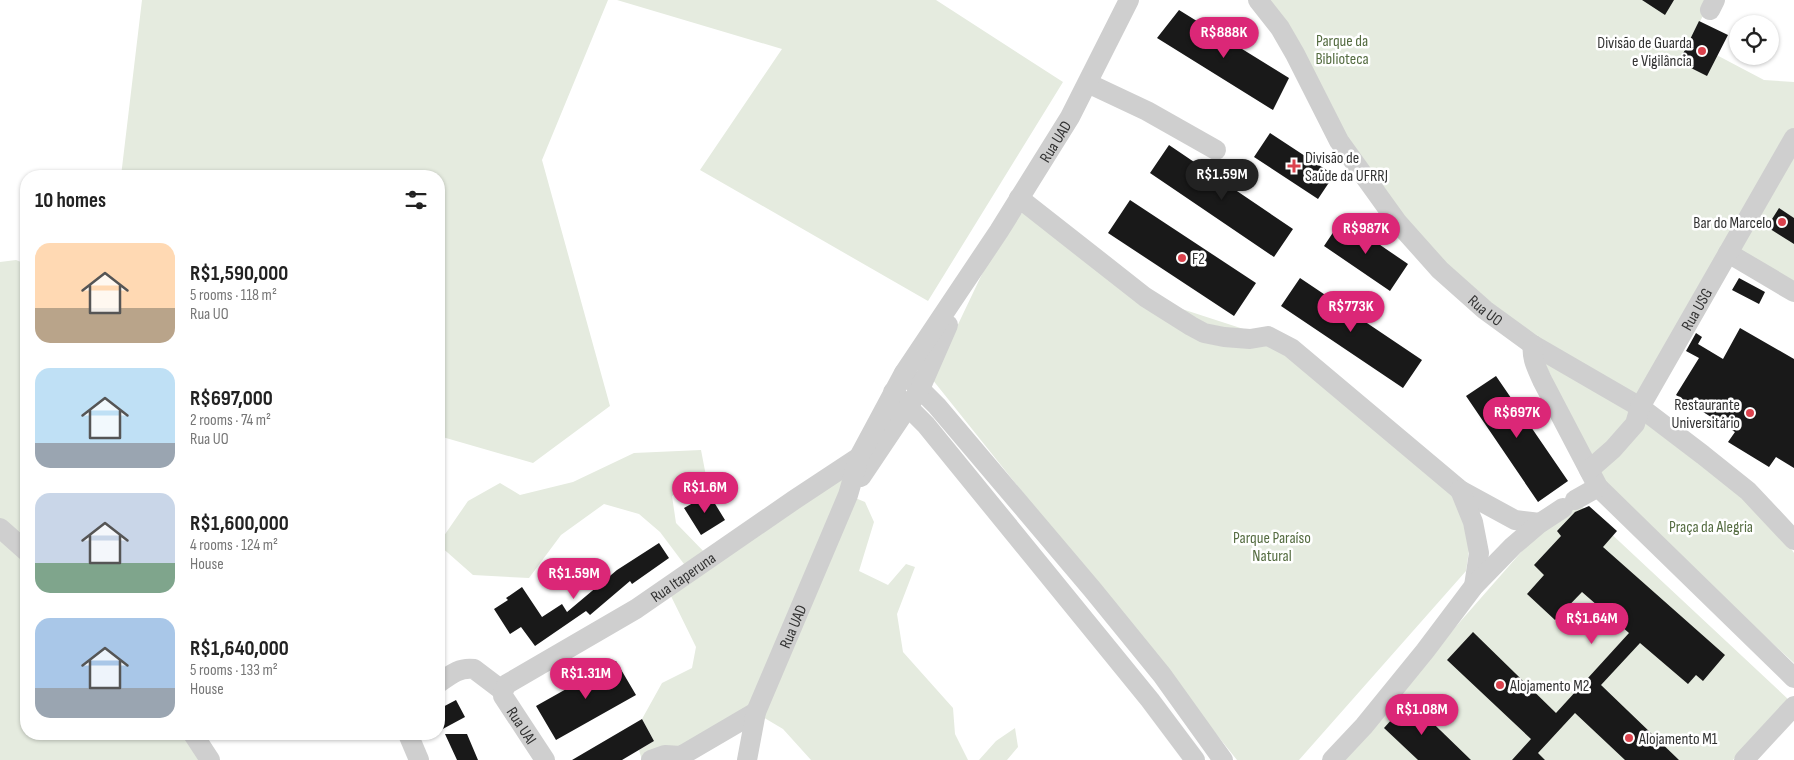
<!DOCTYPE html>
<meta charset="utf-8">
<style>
body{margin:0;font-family:"Sofia Sans Condensed",sans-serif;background:#f2f2f2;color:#222;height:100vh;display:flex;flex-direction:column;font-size:19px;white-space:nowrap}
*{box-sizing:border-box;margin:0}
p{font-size:16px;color:#767676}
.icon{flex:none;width:28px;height:28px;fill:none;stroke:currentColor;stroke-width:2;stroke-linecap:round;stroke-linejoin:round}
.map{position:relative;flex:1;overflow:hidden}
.details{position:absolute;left:20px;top:170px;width:425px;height:570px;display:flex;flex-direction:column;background:#fff;border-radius:20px;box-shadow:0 1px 4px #0004}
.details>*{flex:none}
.tools{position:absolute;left:1729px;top:15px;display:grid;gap:10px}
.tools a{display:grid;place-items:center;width:50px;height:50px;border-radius:50%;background:#fff;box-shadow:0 1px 4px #0004;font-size:25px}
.price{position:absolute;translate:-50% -42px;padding:0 11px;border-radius:18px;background:#db2777;color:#fff;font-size:16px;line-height:32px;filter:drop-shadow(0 1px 2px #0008)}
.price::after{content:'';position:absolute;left:50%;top:30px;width:15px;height:11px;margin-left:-8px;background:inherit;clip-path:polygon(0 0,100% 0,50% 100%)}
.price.current{background:#222;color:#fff}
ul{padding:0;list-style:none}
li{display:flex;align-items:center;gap:15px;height:125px;padding:0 15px}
li span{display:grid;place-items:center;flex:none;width:140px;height:100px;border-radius:15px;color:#555}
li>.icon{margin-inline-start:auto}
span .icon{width:60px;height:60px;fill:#fffc;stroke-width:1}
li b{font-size:21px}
h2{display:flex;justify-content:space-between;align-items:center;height:60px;padding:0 15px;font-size:21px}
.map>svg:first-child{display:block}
.green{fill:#e5ebdf}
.building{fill:#191919}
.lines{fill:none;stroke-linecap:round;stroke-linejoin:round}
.minor{stroke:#cfcfcf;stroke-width:20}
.poi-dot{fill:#db424d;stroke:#fff;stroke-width:2}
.labels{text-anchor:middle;stroke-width:5;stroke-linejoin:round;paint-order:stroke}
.park-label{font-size:16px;fill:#556c41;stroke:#fff}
.poi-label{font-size:16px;fill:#323232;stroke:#fff;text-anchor:start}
.street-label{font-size:16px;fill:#323232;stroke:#fff}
</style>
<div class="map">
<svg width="1794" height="760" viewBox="0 0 1794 760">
<rect width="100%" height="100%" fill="#fff"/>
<path class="green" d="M142,0H608L542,160L610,406L533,463L439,436V176H121Z
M617,0H936L1063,82L928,301L700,170L782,49Z
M1257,0H1711L1690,41L1764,80L1794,82V138L1630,410L1727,482L1774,527L1792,550L1794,553V663L1726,601L1593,471L1542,356L1440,270L1339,141Z
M1794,156V286L1738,249Z
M1029,207L1145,297L1277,340L1455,494L1471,536L1466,571L1299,760H1237L932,379L1003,230Z
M16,260L26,264V734H193L210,760H0V262Z
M701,450L706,476L672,496L676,523L710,558L859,457L848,495L865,502L874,522L859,571L888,585L906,564L915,567L897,614L903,652L953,708L955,734L968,760H811L783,729L756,713L681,756L642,760L639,750L654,741L642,719L662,683L692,668L696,647L667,588L690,572L660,532L639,514L604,504L561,535L529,578L473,575L439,545V543L468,501L500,483L520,495L573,482L634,453Z
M1575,500L1789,700L1733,760H1339L1544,526Z
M1015,728L1018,747L1007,760H979L996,741Z"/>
<path class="building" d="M1642,0H1674L1665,15Z
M1179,10L1289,78L1273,110L1157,38Z
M1699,21L1728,35L1707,76L1679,62Z
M1270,133L1334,175L1318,199L1254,157Z
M1169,145L1293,229L1274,257L1150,173Z
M1130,200L1256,283L1234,316L1108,233Z
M1779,208L1794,218V244L1767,227Z
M1342,219L1408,264L1390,291L1324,246Z
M1300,278L1422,360L1403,388L1281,306Z
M1739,278L1765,292L1759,304L1732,290Z
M1740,328L1794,359V468L1776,457L1769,467L1728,442L1735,432L1676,395L1699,358L1686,351L1696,333L1702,337L1698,344L1723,359Z
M1496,376L1568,481L1538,502L1466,396Z
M709,494L725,520L701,535L684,508Z
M1589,506L1617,531L1603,547L1725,655L1703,681L1696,675L1688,684L1640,643L1601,685L1679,760H1625L1575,713L1538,753L1545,760H1512L1531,739L1447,660L1473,632L1556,713L1629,633L1582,592L1555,620L1527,594L1544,575L1534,565L1561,536L1557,531L1575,512Z
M659,543L669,558L632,584L630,581L590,615L586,611L535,646L521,627L510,634L494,609L508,600L506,598L522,587L542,617L562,604L567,612L617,570Z
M616,661L636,695L556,740L536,706Z
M456,700L465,717L439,731V709Z
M1409,700L1471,760H1418L1384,728Z
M642,719L654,741L622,760H572Z
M445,734H467L478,760H457Z"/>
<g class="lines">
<g class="minor">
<path id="s1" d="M1258,0L1280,28L1295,54L1339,141L1398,223L1440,270L1485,310L1533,345L1640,407L1703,455L1748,491L1794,540"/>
<path d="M1710,10L1715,0"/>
<path d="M1096,87L1147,111L1216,150"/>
<path d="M1019,198L1145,297L1191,326L1204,333L1224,337L1250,339L1268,336L1291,348L1460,490L1515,520L1540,523"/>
<path d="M1728,253L1794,292"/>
<path d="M1533,345C1531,358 1537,368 1542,380L1598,487L1794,678"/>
<path d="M904,373L937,406L1092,589L1162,675L1223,760"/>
<path d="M893,392L926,425L1150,700L1195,760"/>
<path id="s2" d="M1589,470L1613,449L1635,424L1640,407L1794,138"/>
<path d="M861,477L920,389L948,325"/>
<path d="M1460,490L1473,522L1479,553L1474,586"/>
<path d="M1575,500L1598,487"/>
<path d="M0,528L26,551"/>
<path d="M439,683C450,675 459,667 474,669L503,691"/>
<path id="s3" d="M503,691L507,684L636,609L794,500L859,457"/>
<path id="s4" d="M503,691V696L545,760"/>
<path d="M193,734L210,760"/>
<path d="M408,734L419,760"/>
<path d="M651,760L665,755L681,756L756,712"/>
<path id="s5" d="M747,760L756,712L848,495L859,457L904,373L999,231L1070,117L1129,0"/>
<path d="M1332,760L1364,726L1425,651L1474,586L1513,546L1540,523L1563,508"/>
<path d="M1744,760L1794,706"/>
</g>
</g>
<g class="poi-dot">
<circle cx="1702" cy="51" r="5"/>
<path d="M1291.5 158.5h5v5h5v5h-5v5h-5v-5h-5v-5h5z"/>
<circle cx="1782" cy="222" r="5"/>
<circle cx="1182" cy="258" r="5"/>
<circle cx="1750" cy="413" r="5"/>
<circle cx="1500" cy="685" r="5"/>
<circle cx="1629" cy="738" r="5"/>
</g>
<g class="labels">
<g class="park-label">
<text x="1342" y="46">Parque da<tspan x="1342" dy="18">Biblioteca</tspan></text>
<text x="1711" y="532">Praça da Alegria</text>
<text x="1272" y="543">Parque Paraíso<tspan x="1272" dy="18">Natural</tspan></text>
</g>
<g class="poi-label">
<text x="1692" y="48" text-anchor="end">Divisão de Guarda<tspan x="1692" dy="18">e Vigilância</tspan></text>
<text x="1305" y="163">Divisão de<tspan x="1305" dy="18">Saúde da UFRRJ</tspan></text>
<text x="1772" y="228" text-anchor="end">Bar do Marcelo</text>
<text x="1192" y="264">F2</text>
<text x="1740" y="410" text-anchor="end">Restaurante<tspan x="1740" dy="18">Universitário</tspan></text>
<text x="1510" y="691">Alojamento M2</text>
<text x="1639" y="744">Alojamento M1</text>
</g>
<g class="street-label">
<text dy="6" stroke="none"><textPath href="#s5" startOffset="696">Rua UAD</textPath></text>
<text dy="6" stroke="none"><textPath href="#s1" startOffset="388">Rua UO</textPath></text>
<text dy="6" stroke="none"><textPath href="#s2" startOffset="196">Rua USG</textPath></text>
<text dy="6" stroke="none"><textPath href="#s3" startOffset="214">Rua Itaperuna</textPath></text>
<text dy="6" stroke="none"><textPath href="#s5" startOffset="142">Rua UAD</textPath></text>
<text dy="6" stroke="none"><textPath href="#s4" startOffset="40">Rua UAI</textPath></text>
</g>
</g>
</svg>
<div class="tools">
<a><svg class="icon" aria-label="locate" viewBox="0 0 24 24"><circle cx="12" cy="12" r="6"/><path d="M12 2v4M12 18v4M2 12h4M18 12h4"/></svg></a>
</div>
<b class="price" style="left:1224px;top:59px">R$888K</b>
<b class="price current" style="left:1222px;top:201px">R$1.59M</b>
<b class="price" style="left:1366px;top:255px">R$987K</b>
<b class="price" style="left:1351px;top:333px">R$773K</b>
<b class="price" style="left:1517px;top:439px">R$697K</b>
<b class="price" style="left:705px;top:514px">R$1.6M</b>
<b class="price" style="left:574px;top:600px">R$1.59M</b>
<b class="price" style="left:1592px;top:645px">R$1.64M</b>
<b class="price" style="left:586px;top:700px">R$1.31M</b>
<b class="price" style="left:1422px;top:736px">R$1.08M</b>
<section class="details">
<h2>10 homes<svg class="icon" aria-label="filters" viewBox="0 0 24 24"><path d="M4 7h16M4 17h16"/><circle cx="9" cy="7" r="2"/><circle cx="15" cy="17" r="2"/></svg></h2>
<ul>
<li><span style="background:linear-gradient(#ffd9b3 65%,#b9a48a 0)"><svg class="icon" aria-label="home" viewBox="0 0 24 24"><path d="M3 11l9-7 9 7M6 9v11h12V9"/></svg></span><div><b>R$1,590,000</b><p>5 rooms · 118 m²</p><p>Rua UO</p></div></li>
<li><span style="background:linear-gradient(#bfe0f5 75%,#9aa5b1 0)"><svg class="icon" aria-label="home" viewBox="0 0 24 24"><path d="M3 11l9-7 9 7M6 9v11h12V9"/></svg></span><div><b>R$697,000</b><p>2 rooms · 74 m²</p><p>Rua UO</p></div></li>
<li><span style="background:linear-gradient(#c9d6e8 70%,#7fa58c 0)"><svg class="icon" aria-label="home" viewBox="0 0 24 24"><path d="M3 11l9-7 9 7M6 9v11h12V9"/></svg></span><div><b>R$1,600,000</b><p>4 rooms · 124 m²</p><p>House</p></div></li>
<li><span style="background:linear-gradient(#a9c7e8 70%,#9aa5b1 0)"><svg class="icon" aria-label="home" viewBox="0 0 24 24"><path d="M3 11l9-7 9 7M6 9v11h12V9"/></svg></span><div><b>R$1,640,000</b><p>5 rooms · 133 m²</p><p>House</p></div></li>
</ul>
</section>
</div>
